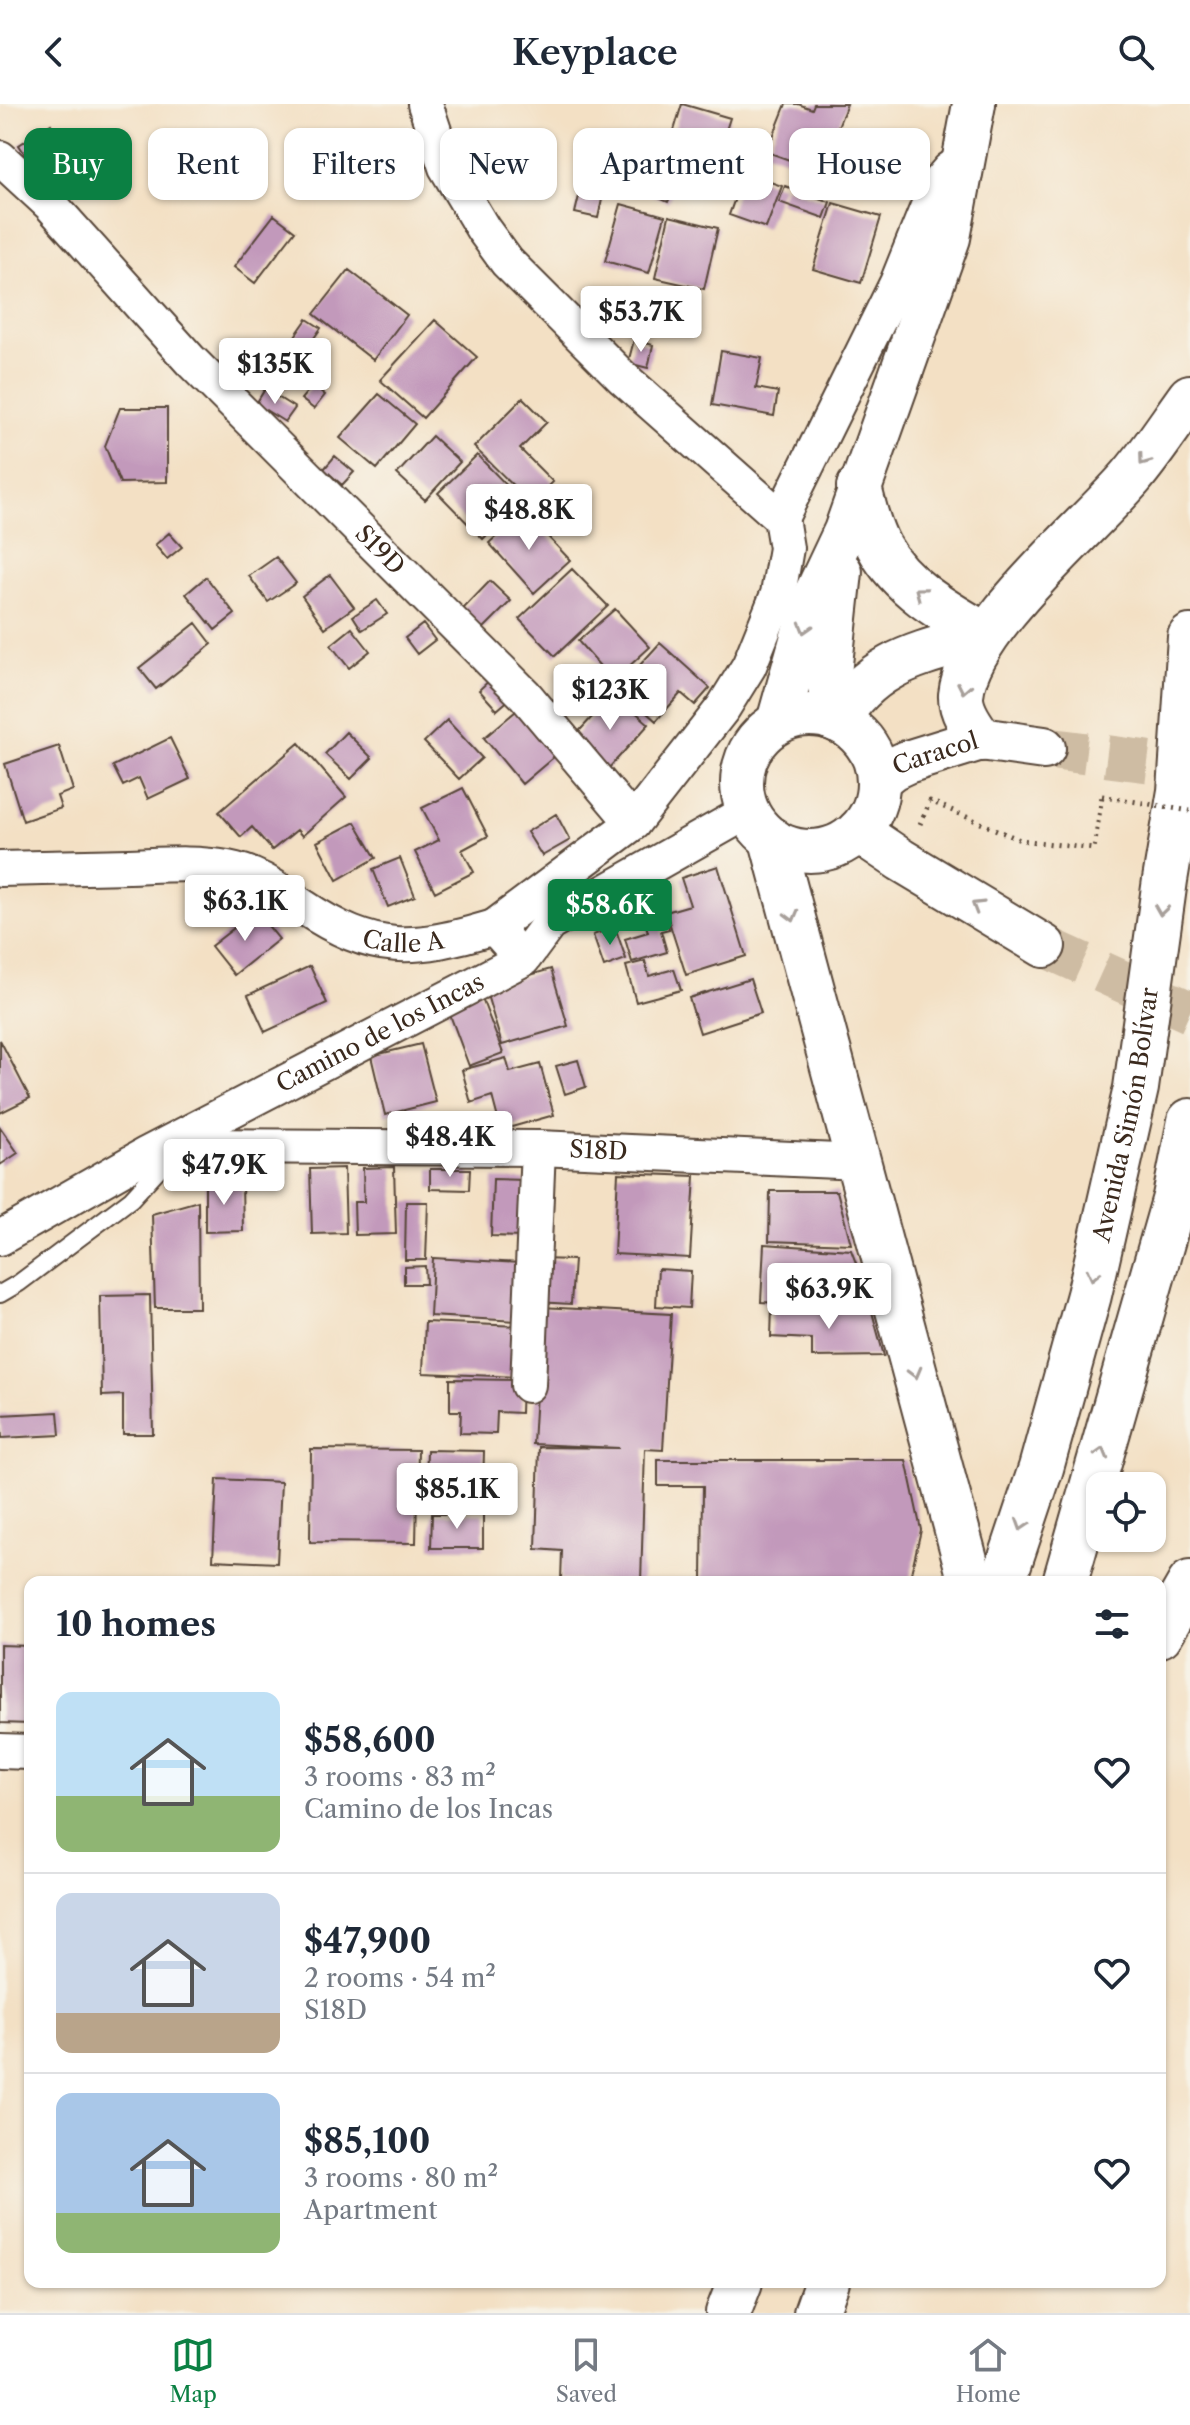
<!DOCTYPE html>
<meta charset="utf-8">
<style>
body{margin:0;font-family:"Libre Caslon Text",serif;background:#f2f2f3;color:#1f2937;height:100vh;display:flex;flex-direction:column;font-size:30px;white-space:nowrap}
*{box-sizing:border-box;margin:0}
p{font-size:26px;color:#747a83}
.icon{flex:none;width:44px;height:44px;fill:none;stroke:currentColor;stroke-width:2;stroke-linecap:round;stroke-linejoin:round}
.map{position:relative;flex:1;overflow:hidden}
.details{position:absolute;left:24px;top:1472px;width:1142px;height:712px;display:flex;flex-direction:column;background:#fff;border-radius:16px;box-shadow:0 2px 6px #0004}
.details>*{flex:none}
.banner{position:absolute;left:24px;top:24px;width:1142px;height:72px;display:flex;gap:16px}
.buttons{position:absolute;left:1086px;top:1368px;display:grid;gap:16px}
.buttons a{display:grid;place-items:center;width:80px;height:80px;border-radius:16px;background:#fff;box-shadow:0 2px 6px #0004;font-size:40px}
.price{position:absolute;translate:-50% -68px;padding:0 18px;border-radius:8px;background:#fff;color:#222;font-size:26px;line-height:52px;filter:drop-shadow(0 2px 4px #0008)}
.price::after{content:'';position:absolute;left:50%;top:48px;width:24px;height:18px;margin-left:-12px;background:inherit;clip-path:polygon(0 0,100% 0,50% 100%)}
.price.active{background:#0b8043;color:#fff}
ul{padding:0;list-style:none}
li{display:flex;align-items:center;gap:24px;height:200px;padding:0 32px}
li+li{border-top:2px solid #e0e1e3}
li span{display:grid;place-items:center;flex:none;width:224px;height:160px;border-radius:16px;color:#555}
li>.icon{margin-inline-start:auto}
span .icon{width:96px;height:96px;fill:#fffc;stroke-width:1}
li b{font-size:34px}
h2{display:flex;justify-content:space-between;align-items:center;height:96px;padding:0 32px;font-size:34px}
.tag{padding:0 28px;border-radius:16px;background:#fff;box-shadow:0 2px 6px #0004;font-size:28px;line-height:72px}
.tag.active{background:#0b8043;color:#fff}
header{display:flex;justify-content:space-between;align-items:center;height:104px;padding:0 32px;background:#fff;font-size:36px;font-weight:600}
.dock{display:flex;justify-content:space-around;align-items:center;height:112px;border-top:2px solid #e0e1e3;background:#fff;font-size:22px;color:#747a83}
.dock a{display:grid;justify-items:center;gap:4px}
.dock .active{color:#0b8043}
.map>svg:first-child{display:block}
.building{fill:#c299bb}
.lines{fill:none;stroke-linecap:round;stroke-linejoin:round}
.tertiary-tunnel{stroke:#cebca3;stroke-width:42;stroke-dasharray:42 21;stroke-linecap:butt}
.service-casing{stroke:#574537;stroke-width:20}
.minor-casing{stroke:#574537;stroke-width:38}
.tertiary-casing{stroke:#574537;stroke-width:46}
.trunk-casing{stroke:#574537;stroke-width:48}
.path{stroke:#574537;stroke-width:5;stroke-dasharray:2 6;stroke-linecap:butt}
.service{stroke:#fff;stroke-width:16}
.minor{stroke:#fff;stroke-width:34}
.tertiary{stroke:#fff;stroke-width:42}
.trunk{stroke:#fff;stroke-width:44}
.path-bridge{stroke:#574537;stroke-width:5;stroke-dasharray:2 6;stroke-linecap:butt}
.oneway{stroke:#a79f9a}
.labels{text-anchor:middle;stroke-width:6;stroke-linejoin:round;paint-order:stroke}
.street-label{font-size:24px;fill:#3b2a1e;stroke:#f7f3e8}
</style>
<header><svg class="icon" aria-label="back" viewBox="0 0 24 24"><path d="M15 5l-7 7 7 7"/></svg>Keyplace<svg class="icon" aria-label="search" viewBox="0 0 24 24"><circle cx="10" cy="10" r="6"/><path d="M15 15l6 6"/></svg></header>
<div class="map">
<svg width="1190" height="2209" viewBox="0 0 1190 2209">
<rect width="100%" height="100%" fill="#f7f3e8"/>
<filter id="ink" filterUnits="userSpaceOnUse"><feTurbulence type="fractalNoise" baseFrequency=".0125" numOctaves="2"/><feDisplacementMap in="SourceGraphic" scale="16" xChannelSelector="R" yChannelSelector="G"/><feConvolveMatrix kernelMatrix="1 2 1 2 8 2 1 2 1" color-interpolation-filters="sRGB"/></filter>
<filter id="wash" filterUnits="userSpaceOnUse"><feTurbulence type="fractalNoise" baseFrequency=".006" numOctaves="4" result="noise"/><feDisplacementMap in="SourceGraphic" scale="32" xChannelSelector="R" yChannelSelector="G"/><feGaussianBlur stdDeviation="1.8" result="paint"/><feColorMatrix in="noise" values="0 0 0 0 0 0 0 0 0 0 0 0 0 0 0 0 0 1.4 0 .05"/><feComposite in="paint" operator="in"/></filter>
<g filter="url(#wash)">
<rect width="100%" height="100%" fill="#f3e0c4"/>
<g id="blocks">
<path class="building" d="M682,0L730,14L717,54L670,40Z
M786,0H798L812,5L814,0H847L820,67L767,48Z
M51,20L66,43L34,64L19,41Z
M649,56L680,70L668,98L636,84Z
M585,67L607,72L598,114L575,109Z
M744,69L782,82L766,124L729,111Z
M785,82L830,98L824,114L779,98Z
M833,99L881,113L861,179L813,165Z
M621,100L665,112L649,169L605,157Z
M274,111L295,127L255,179L234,163Z
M669,112L718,124L704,185L655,174Z
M349,166L407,211L373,256L314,210Z
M307,215L321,224L307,244L293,235Z
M435,216L477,253L423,314L380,276Z
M634,236L653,241L648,264L628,259Z
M721,247L762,254L756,284L778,288L774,312L712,301Z
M313,281L325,291L314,305L301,295Z
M265,285L295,304L285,318L256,300Z
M379,290L415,320L377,365L340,334Z
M523,294L547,318L520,345L553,378L531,399L474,343Z
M120,304H167V378L120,379L105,342Z
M432,332L460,358L425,396L397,370Z
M477,351L522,397L483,435L438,389Z
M335,352L354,368L342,381L324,365Z
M524,407L570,456L534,489L489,439Z
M169,429L182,443L167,455L155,441Z
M276,453L296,479L268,498L249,472Z
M572,465L608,502L555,552L519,515Z
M330,471L354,503L325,524L302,492Z
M206,473L235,510L215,526L186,490Z
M490,477L511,497L483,525L463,505Z
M377,496L387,510L362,526L353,512Z
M615,505L650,543L613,577L578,537Z
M196,519L212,540L156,585L139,564Z
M423,520L435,536L417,550L405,534Z
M352,524L370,547L349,564L331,541Z
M660,539L710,584L695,601L681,589L656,617L619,584Z
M492,574L511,594L497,606L479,586Z
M614,589L649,620L607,666L572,635Z
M522,602L561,647L522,680L484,634Z
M447,616L482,654L459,675L424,638Z
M346,628L372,654L351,675L325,650Z
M170,634L190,675L148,695L139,674L123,682L113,662Z
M299,639L346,693L302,732L297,726L272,746L252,723L241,733L219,708Z
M59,642L73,686L57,692L61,704L23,717L5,660Z
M463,684L488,732L462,746L474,768L435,788L415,748L439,736L422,704Z
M556,710L570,736L542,752L527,728Z
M355,718L376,754L337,776L317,738Z
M400,754L415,792L388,803L373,765Z
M718,762L746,852L686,871L666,808L690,801L681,774Z
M660,794L669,825L661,827L667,848L632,858L625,835L648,828L640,801Z
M256,807L279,835L234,871L211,842Z
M615,823L626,855L604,863L593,831Z
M645,857L649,872L674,865L681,886L636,898L626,862Z
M310,862L327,899L265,928L248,891Z
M551,865L568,922L502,941L485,884Z
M750,875L761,909L700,929L689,894Z
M479,887L503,949L469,962L446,900Z
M0,936L30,994L0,1009Z
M421,940L436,998L385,1011L371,952Z
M506,954L510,968L540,960L554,1011L501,1026L492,992L471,999L462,966Z
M578,956L586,983L565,990L556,962Z
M0,1023L18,1049L0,1061Z
M394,1063L396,1130L355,1131L354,1098H364L363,1064Z
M344,1064L346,1129L312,1130L310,1065Z
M430,1065H470L469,1086L430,1085Z
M618,1069L695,1072L690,1154L614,1150Z
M493,1075L525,1076L523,1133L491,1132Z
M242,1078L243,1127L205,1128V1079Z
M770,1087H837L851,1140L769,1137Z
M198,1097L199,1204H155L152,1110Z
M406,1098H428L426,1156H405Z
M764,1140L851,1146L873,1204L761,1198Z
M433,1154L520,1159L517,1217L430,1212Z
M540,1155L574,1156L571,1200L537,1198Z
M425,1162L426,1180H404V1163Z
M658,1165L691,1167L689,1204L656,1202Z
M150,1191L153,1330H123V1291L102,1292L100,1192Z
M541,1203L671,1210L663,1346L645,1345L641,1478L561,1476L562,1447L536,1445L539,1343L619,1344L533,1340Z
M772,1203L872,1208L884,1252L812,1253V1235L771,1233Z
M425,1218L522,1222L519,1273L423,1269Z
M450,1275L522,1276L521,1309L497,1308L496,1330L460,1329L461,1307H450Z
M58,1308L60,1331L2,1334L0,1311Z
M311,1345L418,1346L416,1439L310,1438Z
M427,1346L484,1347L483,1381H426Z
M658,1356H906L921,1426L909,1478H702L703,1382H658Z
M217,1375L281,1378L277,1459L213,1456Z
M432,1410H483V1444H431Z
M0,1541L30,1542V1620L0,1619Z"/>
</g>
</g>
<g filter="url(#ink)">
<use href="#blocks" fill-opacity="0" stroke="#574537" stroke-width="2"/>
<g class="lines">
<path class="tertiary-tunnel" d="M1044,644L1190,663
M1044,842L1190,908"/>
<g class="service-casing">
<path id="service" d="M0,1190L19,1179L131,1095L176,1046"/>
</g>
<g class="minor-casing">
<g id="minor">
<path d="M425,0L446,63L483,125L507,158L623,274L781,414L786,444L778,490L749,562L723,604L633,719"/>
<path id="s1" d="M0,54L51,101L190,256L525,591L633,719L494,823"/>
<path d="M781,414L897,179L937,80L949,66L963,56"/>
<path id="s2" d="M0,765C43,764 86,763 129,762C161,761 195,758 227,764C259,770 277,785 302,802C375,851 413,847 494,823L509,840"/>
<path id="s3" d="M169,1045L180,1042L538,1044L860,1058"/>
<path id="s4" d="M0,1134L147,1050L523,855L549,820L747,708"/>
<path d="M528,1281L538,1044"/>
<path d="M0,1647L30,1648"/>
</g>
</g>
<g class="tertiary-casing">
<g id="tertiary">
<circle cx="810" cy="679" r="68"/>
<path d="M830,614V569L841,468"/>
<path d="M778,618L812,497L845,427L949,134L974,0"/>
<path id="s5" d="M878,676L892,665L907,658L981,635L1044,644"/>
<path d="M858,727L901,756L1044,842"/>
</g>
</g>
<g class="trunk-casing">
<g id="trunk">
<path d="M859,383C864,404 869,424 879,443C901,484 947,509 985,531"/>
<path d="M837,616C873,556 922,550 985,531"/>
<path d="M981,635C972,623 960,607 961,591C968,523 1087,425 1132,372C1153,347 1171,319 1190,293"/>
<path d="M772,736L971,1478"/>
<path id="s6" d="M1003,1478L1041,1364L1089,1191L1136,984L1165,776L1180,687L1190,533"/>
<path d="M1065,1478L1175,1093L1190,1017"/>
<path d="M1160,1531L1190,1479"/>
<path d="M728,2209L740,2178"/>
<path d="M816,2209L827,2178"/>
</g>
</g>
<path class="path" d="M920,720L930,697L1020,736L1094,745L1102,692"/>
<use href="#service" class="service"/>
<use href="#minor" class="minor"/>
<use href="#tertiary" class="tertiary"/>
<use href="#trunk" class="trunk"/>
<path class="path-bridge" d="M1102,692L1190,707"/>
</g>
<defs><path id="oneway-chevron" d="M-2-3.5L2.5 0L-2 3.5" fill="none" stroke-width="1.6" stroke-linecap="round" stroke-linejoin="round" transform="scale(2)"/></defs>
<g class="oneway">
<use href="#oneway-chevron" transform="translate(1144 356) rotate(126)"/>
<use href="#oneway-chevron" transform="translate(920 488) rotate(-143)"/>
<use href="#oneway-chevron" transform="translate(805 524) rotate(106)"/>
<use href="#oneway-chevron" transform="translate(964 584) rotate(101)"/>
<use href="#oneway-chevron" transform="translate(977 802) rotate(-149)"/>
<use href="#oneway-chevron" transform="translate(1161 806) rotate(98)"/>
<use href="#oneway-chevron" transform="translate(792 812) rotate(75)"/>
<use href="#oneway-chevron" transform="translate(1093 1171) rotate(103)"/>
<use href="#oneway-chevron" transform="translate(915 1269) rotate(75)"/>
<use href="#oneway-chevron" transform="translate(1102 1349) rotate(-74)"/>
<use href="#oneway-chevron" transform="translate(1022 1421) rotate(108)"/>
</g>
</g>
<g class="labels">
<g class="street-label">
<text dy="8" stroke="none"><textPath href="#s1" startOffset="546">S19D</textPath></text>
<text dy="8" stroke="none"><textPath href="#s5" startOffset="64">Caracol</textPath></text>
<text dy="8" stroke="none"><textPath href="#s2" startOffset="422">Calle A</textPath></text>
<text dy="8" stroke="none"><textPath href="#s4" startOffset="432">Camino de los Incas</textPath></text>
<text dy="8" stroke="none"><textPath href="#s6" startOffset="484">Avenida Simón Bolívar</textPath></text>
<text dy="8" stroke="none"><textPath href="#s3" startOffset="430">S18D</textPath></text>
</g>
</g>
</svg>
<div class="buttons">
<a><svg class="icon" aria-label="locate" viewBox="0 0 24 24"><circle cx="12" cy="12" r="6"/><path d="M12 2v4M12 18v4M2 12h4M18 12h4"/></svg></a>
</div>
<b class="price" style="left:641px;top:250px">$53.7K</b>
<b class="price" style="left:275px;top:302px">$135K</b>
<b class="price" style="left:529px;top:448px">$48.8K</b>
<b class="price" style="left:610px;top:628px">$123K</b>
<b class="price" style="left:245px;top:839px">$63.1K</b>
<b class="price active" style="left:610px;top:843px">$58.6K</b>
<b class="price" style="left:450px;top:1075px">$48.4K</b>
<b class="price" style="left:224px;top:1103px">$47.9K</b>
<b class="price" style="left:829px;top:1227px">$63.9K</b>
<b class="price" style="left:457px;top:1427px">$85.1K</b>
<div class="banner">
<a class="tag active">Buy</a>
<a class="tag">Rent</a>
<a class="tag">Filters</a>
<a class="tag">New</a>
<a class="tag">Apartment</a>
<a class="tag">House</a>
</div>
<section class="details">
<h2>10 homes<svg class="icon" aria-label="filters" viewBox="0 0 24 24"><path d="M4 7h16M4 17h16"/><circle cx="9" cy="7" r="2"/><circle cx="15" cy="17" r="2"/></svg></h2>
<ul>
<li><span style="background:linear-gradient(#bfe0f5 65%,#8fb573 0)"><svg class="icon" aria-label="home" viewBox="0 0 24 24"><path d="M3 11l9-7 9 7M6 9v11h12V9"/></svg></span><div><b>$58,600</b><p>3 rooms · 83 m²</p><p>Camino de los Incas</p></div><svg class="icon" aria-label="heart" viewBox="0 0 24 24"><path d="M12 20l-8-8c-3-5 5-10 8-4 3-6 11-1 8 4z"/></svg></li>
<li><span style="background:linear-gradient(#c9d6e8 75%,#b9a48a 0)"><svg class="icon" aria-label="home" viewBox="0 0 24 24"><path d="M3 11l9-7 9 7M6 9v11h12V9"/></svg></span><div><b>$47,900</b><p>2 rooms · 54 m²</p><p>S18D</p></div><svg class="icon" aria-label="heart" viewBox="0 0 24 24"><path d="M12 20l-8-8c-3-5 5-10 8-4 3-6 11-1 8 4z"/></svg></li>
<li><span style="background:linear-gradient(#a9c7e8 75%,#8fb573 0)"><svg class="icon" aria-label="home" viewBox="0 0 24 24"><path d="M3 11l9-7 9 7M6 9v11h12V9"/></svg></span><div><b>$85,100</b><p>3 rooms · 80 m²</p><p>Apartment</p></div><svg class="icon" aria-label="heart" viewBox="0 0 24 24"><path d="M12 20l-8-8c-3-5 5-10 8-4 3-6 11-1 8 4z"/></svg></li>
</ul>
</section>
</div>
<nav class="dock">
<a class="active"><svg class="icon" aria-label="map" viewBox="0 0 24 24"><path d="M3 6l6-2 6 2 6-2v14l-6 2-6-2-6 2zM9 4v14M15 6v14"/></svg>Map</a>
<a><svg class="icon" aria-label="saved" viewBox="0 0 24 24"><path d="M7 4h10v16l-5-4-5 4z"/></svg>Saved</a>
<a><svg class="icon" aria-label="home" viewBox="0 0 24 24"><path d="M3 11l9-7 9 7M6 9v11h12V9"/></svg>Home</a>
</nav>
